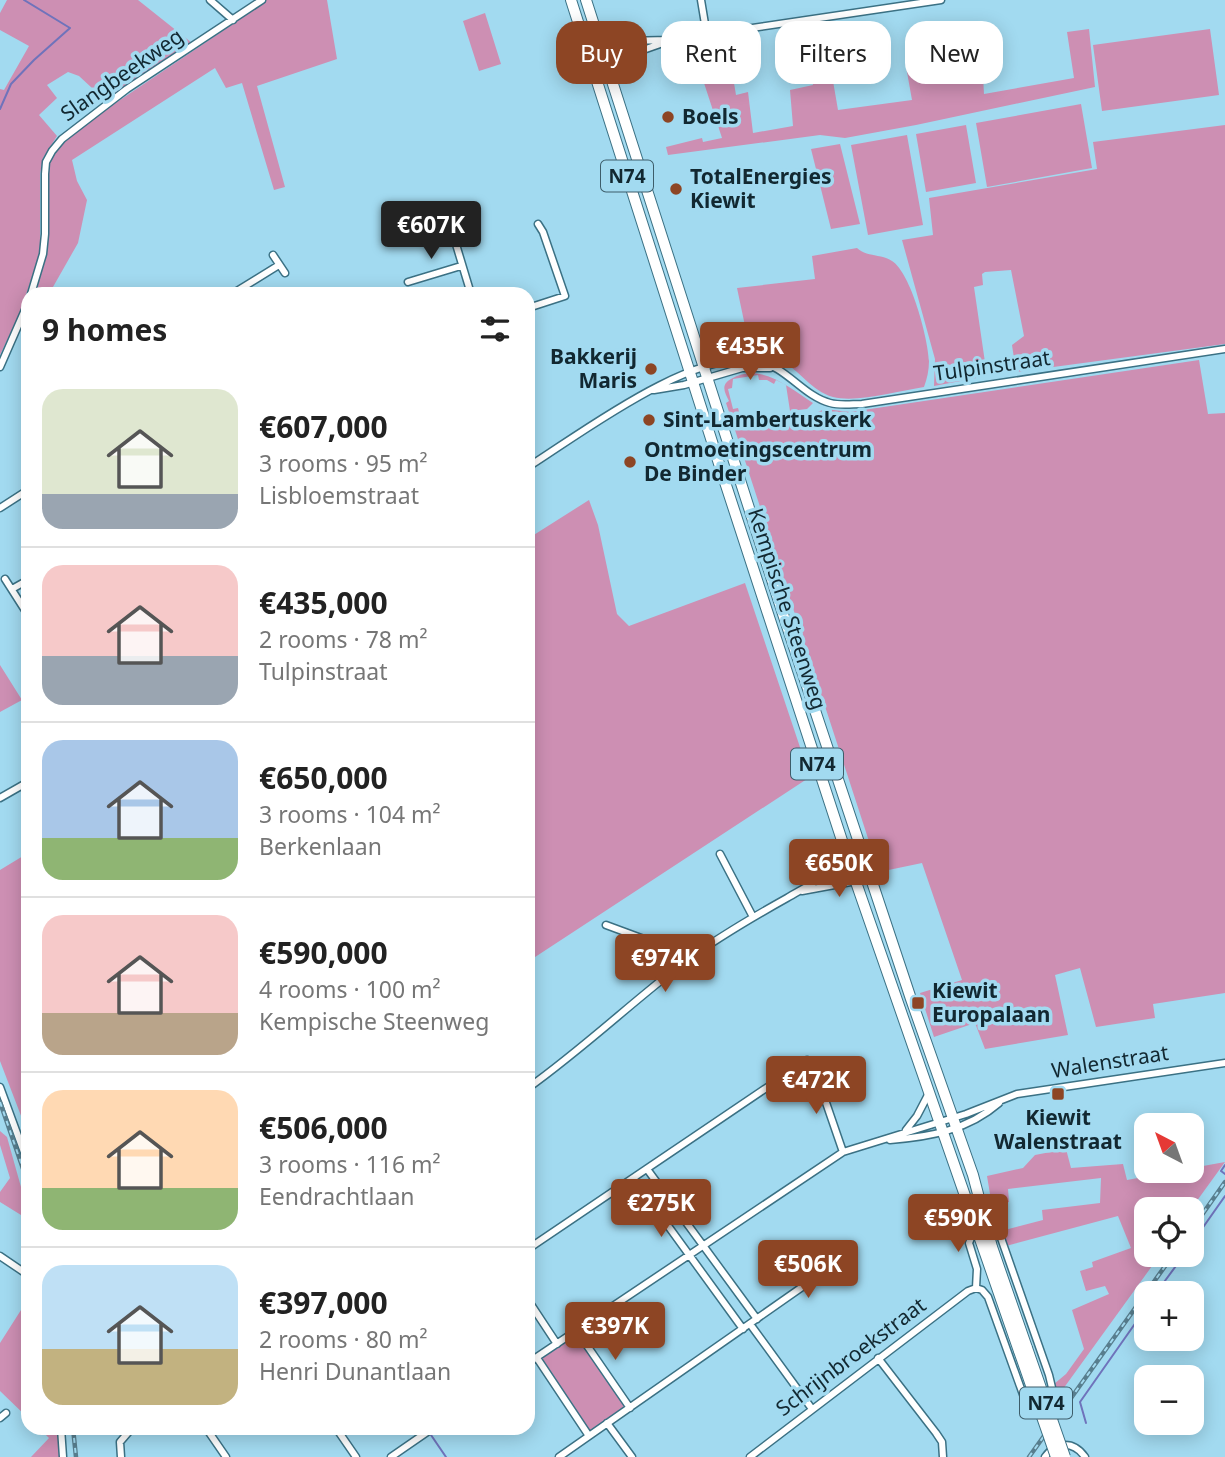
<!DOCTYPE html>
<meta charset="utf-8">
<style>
body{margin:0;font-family:"Noto Sans",sans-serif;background:#f2f2f2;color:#222;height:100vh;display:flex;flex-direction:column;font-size:26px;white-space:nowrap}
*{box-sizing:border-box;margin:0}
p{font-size:23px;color:#767676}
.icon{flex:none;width:38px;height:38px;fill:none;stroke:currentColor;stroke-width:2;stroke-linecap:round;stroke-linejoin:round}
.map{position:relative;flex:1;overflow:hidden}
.drawer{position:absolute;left:21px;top:287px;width:514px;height:1148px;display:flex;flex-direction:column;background:#fff;border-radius:21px;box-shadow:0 4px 18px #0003}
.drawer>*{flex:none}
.guide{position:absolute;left:556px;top:21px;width:564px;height:63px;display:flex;gap:14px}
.needle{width:46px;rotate:319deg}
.buttons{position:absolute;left:1134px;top:1113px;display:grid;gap:14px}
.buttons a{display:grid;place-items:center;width:70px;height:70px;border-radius:14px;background:#fff;box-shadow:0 4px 18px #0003;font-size:35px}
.price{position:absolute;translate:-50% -60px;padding:0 16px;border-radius:7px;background:#8d4524;color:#fff;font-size:23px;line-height:46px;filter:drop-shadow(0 2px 4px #0008)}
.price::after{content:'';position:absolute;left:50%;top:42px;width:21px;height:16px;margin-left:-10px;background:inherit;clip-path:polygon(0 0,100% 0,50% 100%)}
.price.selected{background:#222;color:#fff}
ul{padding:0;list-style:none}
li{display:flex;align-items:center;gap:21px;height:175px;padding:0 21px}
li+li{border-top:2px solid #e0e0e0}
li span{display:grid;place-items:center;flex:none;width:196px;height:140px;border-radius:21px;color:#555}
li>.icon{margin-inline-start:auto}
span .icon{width:84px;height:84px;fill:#fffc;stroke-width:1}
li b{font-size:30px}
h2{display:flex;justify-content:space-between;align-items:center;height:84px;padding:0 21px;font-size:30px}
.pill{padding:0 24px;border-radius:21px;background:#fff;box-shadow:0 4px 18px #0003;font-size:24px;line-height:63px}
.pill.selected{background:#8d4524;color:#fff}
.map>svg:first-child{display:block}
.green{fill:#cd8fb3}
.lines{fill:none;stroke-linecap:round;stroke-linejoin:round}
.stream{stroke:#6f73bb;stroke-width:2}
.minor-casing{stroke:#3b7184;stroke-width:9}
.primary-casing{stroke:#3b7184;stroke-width:12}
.minor{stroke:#fff;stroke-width:6}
.primary{stroke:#fff;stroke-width:10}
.rail-casing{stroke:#587e8e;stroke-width:4.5}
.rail{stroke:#a2daf0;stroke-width:2;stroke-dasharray:5;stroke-linecap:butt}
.primary-bridge-casing{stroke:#3b7184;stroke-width:12;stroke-linecap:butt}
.primary-bridge{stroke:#fff;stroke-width:10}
.poi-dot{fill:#8d4524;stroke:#a2daf0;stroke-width:2.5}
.labels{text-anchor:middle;stroke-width:7;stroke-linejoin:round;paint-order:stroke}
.shield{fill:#a2daf0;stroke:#3d5d6a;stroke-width:2}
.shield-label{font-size:19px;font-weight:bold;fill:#122831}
.street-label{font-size:21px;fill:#122831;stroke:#a2daf0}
.poi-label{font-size:21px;font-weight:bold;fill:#122831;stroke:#a2daf0;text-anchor:start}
</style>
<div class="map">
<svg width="1225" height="1457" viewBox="0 0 1225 1457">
<rect width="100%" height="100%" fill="#a2daf0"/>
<path class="green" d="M7,0H138L192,43L105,100L79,76L68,72L47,85L57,98L39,115L57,136L43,158L40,174V254L19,315L0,355V89L4,90L29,46L0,30V13Z
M265,0H327L337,59L257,86L285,187L274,190L242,83L226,88L215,68L72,160L77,181L87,200L78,243L49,294H36L49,234L47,173L52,153L68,135L233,24Z
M485,13L501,64L479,71L463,21Z
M823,23L838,110L912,100L905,61L937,58L942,82L983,76L984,94L1074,78L1067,32L1089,29L1095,87L916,125L845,138L820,135L668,155L666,147L702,138L703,142L722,138L704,83L733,77L736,95L748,92L753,133L793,126L790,90L813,85L806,26Z
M1210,29L1219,95L1102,111L1093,45Z
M1081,104L1092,168L987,187L976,123Z
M966,125L976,183L926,192L916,134Z
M1225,125V344L1016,372L1012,345L1024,336L1011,270L985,272L982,274L983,285L974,287L987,376L934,386L935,359L902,240L933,235L929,198L1097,169L1093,142Z
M907,135L923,225L868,235L851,145Z
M840,144L860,224L831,229L811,149Z
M857,248C866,257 882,254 892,261C911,273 928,338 929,361C929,370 927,379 924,387C898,391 857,403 833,397C811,391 800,370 780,360C757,349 739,355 718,353V350L748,340L737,288L815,279L812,256Z
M1199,360L1208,414L1225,413V993L1153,1004L1155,1018L1096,1027L1080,968L1055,975L1068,1035L985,1049L975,1023L934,1037L920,993L962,980L922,863L879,872L735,430L726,403L729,401C725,393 720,385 731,379C761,362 788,387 813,403L807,409L790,411L786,385L776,380L774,384L767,380H759L758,375L733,379L732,388L728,389L733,409L738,408L743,427L813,414L825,409L850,412Z
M589,500L598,525L617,614L629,626L745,583L810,777L529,961V538Z
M0,665L22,700L0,712Z
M28,853V1134L0,1061V870Z
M0,1131L7,1137L28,1212V1251L21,1215L0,1202V1192L10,1178L0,1145Z
M1066,1149L1071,1168L1123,1164L1127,1180L1176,1171H1192V1168L1225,1162L1191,1209H1146V1255H1160L1058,1396L1054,1384L1066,1374L1084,1349L1072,1310L1109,1294L1105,1286L1086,1291L1080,1271L1093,1267L1092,1262L1131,1248L1118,1216L1006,1246L1001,1231L1043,1220L1042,1210L1100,1203L1101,1178L1008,1189L1009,1202L992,1206L987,1176L1023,1168L1035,1155Z
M28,1299V1418L0,1391V1343Z
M576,1336L626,1407L590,1431L542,1358Z
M39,1428H59L61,1457H31L49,1438Z"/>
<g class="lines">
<path class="stream" d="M0,109L11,84L34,60L70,28L24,0
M1225,1165L1221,1171L1225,1174
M1192,1243L1225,1196
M1156,1293L1184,1255
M1086,1423L1080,1402L1146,1308
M431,1435L446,1457"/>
<g class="minor-casing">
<path id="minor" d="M210,0L233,20
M701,0L707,36
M589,53C613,39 643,41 671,40L941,0
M591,62L606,63L663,43
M455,241L471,294
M273,255L285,273
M408,282L461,266
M31,294L43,254L45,234V174L46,162L52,151L62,139L127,89L262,0
M232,294L279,265
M528,308L565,296L543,232L538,224
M0,367L28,303
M654,390L684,385L742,368H770
M528,467C582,433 692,349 757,361C786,366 803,396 830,403C841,406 852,404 862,404L1225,349
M0,508L28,490
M5,579L28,615
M12,589L28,580
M0,798L28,782
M720,854L753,917
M802,891L856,881L868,873
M606,925L679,952L689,958
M778,1080L816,1072
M0,1087L28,1163
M528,1088C584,1048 633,1001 687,960C719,937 753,917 787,898C812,884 837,868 864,861
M906,1130L917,1116L929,1093
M890,1140C930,1137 968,1130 999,1103
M647,1169L757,1319
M634,1179L743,1329
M975,1228L969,1243L977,1269L976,1288
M528,1249L778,1080C786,1071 795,1064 807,1060L812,1062L843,1152
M0,1256L28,1275
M976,1288L982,1290L988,1297L1025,1400L1029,1405C1040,1404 1047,1402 1053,1392L1049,1375L994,1218L982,1210
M528,1300L557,1344
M750,1324L812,1409
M577,1331L630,1408
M537,1358L589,1436
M878,1358L936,1433L942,1442L943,1457
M528,1363L843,1152L966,1114L1017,1094L1225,1063
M0,1418L6,1413
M607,1423L632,1457
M61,1428L63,1457
M206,1428L226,1457
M336,1428L356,1457
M121,1457L120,1442L132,1428
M391,1457L433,1428
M559,1457L825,1271L850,1264
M750,1457L968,1291L976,1288
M1045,1457C1056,1441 1074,1441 1085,1457"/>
</g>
<g class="primary-casing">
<path id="primary" d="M571,0L722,473L850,865L1019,1351
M586,0L783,614L911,999L973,1175L992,1247L1027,1348"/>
</g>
<use href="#minor" class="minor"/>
<use href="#primary" class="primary"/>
<g class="rail-casing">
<path id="rail" d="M0,1102L28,1183
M1192,1229L1225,1182
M73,1428L76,1457
M1029,1457L1173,1255"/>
</g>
<use href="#rail" class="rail"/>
<g class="primary-bridge-casing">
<path id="primary-bridge" d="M1027,1348L1065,1457
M1019,1351L1056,1457"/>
</g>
<use href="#primary-bridge" class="primary-bridge"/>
</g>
<g class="poi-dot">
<circle cx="668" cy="117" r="7"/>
<circle cx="676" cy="189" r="7"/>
<circle cx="651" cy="369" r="7"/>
<circle cx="649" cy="420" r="7"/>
<circle cx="630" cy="462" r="7"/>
<rect x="911" y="996" width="14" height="14" rx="3.5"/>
<rect x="1051" y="1087" width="14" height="14" rx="3.5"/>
</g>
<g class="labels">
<g class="shield">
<rect x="601" y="160.5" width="52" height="31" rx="5"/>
<rect x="791" y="748.5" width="52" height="31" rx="5"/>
<rect x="1020" y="1387.5" width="52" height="31" rx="5"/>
</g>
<g class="shield-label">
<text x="627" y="183">N74</text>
<text x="817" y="771">N74</text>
<text x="1046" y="1410">N74</text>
</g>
<g class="street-label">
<text transform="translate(122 75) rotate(-35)" y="7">Slangbeekweg</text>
<text transform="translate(992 366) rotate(-8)" y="7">Tulpinstraat</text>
<text transform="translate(787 609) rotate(72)" y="7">Kempische Steenweg</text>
<text transform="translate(1110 1062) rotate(-9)" y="7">Walenstraat</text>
<text transform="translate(851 1357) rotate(-37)" y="7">Schrijnbroekstraat</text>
</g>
<g class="poi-label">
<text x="682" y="124">Boels</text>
<text x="690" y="184">TotalEnergies<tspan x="690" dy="24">Kiewit</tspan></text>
<text x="637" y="364" text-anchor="end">Bakkerij<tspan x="637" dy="24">Maris</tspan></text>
<text x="663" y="427">Sint-Lambertuskerk</text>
<text x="644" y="457">Ontmoetingscentrum<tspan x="644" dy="24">De Binder</tspan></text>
<text x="932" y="998">Kiewit<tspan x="932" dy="24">Europalaan</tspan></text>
<text x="1058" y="1125" text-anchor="middle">Kiewit<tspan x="1058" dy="24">Walenstraat</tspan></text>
</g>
</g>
</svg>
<div class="buttons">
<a><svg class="needle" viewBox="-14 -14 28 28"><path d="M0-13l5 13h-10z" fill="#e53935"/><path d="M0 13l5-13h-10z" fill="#767676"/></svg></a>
<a><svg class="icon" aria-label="locate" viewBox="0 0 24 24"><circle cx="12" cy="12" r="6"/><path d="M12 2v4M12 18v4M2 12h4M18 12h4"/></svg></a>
<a>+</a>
<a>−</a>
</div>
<b class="price selected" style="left:431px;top:261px">€607K</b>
<b class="price" style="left:750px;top:382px">€435K</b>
<b class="price" style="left:839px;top:899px">€650K</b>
<b class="price" style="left:665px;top:994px">€974K</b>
<b class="price" style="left:816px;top:1116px">€472K</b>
<b class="price" style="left:661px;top:1239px">€275K</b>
<b class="price" style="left:958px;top:1254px">€590K</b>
<b class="price" style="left:808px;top:1300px">€506K</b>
<b class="price" style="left:615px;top:1362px">€397K</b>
<div class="guide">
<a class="pill selected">Buy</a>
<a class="pill">Rent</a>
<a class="pill">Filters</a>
<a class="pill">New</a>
</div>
<section class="drawer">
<h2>9 homes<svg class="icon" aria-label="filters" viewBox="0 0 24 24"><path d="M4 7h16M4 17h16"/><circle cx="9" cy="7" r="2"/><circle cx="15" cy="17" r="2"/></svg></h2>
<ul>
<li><span style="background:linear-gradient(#dfe7d0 75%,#9aa5b1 0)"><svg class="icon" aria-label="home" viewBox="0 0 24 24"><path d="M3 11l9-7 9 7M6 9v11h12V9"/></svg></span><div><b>€607,000</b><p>3 rooms · 95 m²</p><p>Lisbloemstraat</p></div></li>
<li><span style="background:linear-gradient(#f6c9c9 65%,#9aa5b1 0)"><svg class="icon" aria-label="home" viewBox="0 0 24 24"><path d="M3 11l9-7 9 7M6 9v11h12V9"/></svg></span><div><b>€435,000</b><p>2 rooms · 78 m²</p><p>Tulpinstraat</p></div></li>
<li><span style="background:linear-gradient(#a9c7e8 70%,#8fb573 0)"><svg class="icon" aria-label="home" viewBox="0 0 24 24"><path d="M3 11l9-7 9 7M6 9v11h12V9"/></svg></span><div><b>€650,000</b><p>3 rooms · 104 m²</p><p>Berkenlaan</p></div></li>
<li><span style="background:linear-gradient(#f6c9c9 70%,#b9a48a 0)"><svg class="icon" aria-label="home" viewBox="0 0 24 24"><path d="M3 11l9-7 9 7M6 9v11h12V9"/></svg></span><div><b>€590,000</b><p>4 rooms · 100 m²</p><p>Kempische Steenweg</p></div></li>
<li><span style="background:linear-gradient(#ffd9b3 70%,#8fb573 0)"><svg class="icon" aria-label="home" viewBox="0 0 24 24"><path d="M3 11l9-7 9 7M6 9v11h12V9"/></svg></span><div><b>€506,000</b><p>3 rooms · 116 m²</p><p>Eendrachtlaan</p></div></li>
<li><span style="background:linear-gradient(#bfe0f5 60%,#c2b280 0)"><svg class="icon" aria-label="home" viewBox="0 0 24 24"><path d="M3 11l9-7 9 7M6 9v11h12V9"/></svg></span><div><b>€397,000</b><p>2 rooms · 80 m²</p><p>Henri Dunantlaan</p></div></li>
</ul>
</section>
</div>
